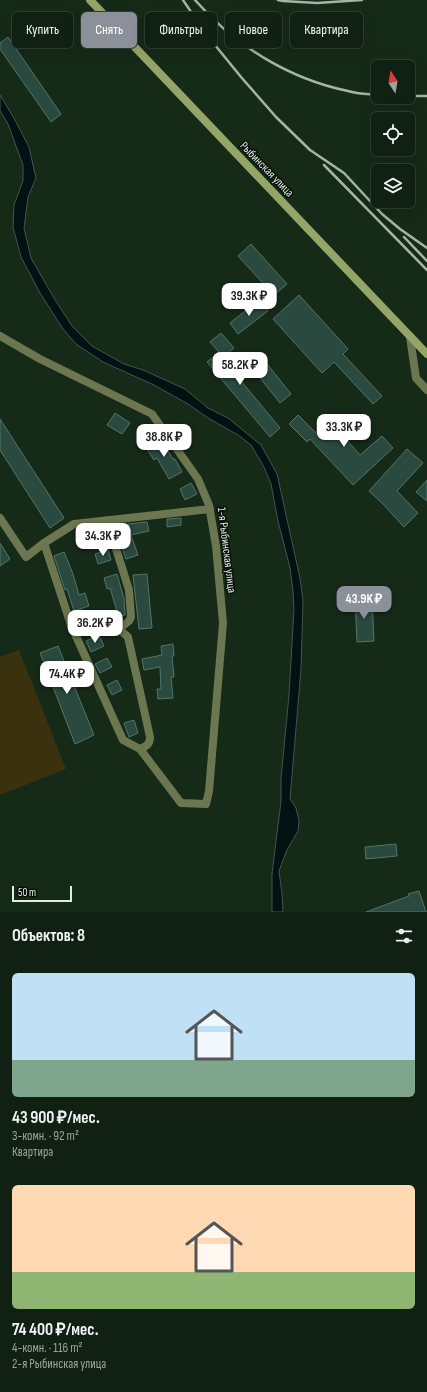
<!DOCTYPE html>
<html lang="ru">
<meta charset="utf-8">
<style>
body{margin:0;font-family:"Sofia Sans Condensed",sans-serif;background:#19281b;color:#f1f3f6;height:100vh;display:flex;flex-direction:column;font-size:15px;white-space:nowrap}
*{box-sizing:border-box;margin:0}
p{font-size:13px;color:#9ca39f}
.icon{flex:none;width:22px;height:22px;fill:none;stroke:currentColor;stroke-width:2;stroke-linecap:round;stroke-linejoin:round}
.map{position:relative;height:912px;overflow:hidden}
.side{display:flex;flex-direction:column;background:#102012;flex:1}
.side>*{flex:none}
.hud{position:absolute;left:12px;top:12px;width:403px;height:36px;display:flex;gap:8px}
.needle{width:26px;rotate:348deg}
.controls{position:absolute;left:371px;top:60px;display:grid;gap:8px}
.controls a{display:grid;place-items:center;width:44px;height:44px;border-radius:6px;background:#102012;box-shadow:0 4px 16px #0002,0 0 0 1px #303e32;font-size:20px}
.scale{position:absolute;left:12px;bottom:10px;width:60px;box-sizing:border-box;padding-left:4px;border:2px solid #e1ede1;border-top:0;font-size:11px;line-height:14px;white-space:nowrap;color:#e1ede1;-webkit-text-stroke:3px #081009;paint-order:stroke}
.price{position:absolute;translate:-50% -34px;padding:0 9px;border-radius:8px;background:#fff;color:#222;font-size:13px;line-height:26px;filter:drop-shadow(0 1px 2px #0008)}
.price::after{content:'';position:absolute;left:50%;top:24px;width:12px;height:9px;margin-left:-6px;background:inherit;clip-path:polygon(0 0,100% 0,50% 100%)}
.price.selected{background:#8c9099;color:#fff}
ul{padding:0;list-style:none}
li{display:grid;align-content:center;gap:8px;height:212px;padding:0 12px}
li span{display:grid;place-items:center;height:124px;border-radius:6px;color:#555}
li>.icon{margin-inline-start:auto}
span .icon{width:72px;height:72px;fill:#fffc;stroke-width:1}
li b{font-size:17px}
h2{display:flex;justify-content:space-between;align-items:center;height:48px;padding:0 12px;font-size:17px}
.pill{padding:0 14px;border-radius:6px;background:#102012;box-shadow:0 4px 16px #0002,0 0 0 1px #303e32;font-size:14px;line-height:36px}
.pill.selected{background:#8c9099;color:#fff}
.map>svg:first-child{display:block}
.green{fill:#3a310e}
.water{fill:#021213;stroke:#455451}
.building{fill:#2a4a40;stroke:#537469}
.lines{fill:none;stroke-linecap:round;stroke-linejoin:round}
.street{stroke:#6c7650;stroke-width:8}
.secondary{stroke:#95a467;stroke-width:8}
.rail{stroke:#a6b4a6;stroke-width:2.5}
.labels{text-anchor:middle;stroke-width:3;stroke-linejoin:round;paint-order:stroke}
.street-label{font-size:12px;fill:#e1ede1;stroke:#081009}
</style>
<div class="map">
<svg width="427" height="912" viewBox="0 0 427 912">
<rect width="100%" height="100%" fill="#162a18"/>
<path class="green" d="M19,650L66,769L0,795V657Z"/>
<path class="water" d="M0,95L15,120L29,147L36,178L28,197L24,228L31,258L54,298L72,326L92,346L124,364L143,370L185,389L208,408L228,418L261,445L277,474L300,578L303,601L301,669L290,799L296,808L299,821L298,831L287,850L279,871L282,894L283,912H272V874L281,801V779L289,695L294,609L293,591L290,568L278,521L271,484L264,467L251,445L238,435L208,418L188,404L154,385L103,362L76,344L63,329L40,293L21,257L13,227L14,205L23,181V165L8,124L0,111Z"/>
<path class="building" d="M171,15L194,38L184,47L171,32L157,46L148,36Z
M8,37L61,114L51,122L0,49V43Z
M251,244L287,284L274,295L238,256Z
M299,295L348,349L343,354L382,396L373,404L334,362L322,373L273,319Z
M259,300L268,311L238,334L230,323Z
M221,333L234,348L222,358L280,428L270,437L207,362L219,352L210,342Z
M268,365L291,394L280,403L257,374Z
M115,413L130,423L122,434L107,425Z
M347,414L357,425L344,437L360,455L382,436L393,448L353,485L310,439L307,442L289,424L298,415L321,438Z
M0,419L64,518L50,528L0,450Z
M159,437L173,459H175L182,472L169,479L157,458L154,460L145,446Z
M407,449L423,463L397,491L418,513L404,527L384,505L369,491Z
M427,480V501L416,492Z
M191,483L197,494L185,500L180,489Z
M181,518V525L167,527V519Z
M147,522L149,531L131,535L138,555L126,559L122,547L124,546L118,525Z
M103,526L105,535L94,538L91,528Z
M0,543L10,559L0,566Z
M108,550L111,560L98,564L95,554Z
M64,552L73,574L79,595L85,593L89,606L74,611L67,589L65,590L54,556Z
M117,574L124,599L125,615L117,617L116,608L110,588L107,589L104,578Z
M147,574L152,628L139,629L133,575Z
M372,598L374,641L357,642L355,599Z
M99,635L104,646L91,652L86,641Z
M173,644L174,656H172L174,677H171L173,698L158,699L157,689H161L160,667L144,670L142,659L162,655L161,646Z
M58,646L94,735L75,744L40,653Z
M107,658L112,667L100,673L95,664Z
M117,680L122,690L112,695L107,685Z
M134,720L138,733L129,737L124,723Z
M396,844L397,856L366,859L365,847Z
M419,891L426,912H366L409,896L408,894Z"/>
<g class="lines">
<path class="street" d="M0,336L40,359L152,414L198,479L209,505L216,546L223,623L209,791L206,804L181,803L140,749L123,740L71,625L44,543L26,557L0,518
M410,337L416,378L427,390
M44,543L74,524L210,509
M119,629L128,637L150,737C150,744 147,746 140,749
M75,631L119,629L129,621L131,617L129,590L107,520"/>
<path class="secondary" d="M90,0L427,354"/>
<path class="rail" d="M183,0L206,34L241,77L276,117L310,150L344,173L382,214L400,229L427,248
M195,0C234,45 289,79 348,91C357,94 368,94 378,95
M278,0L283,1L317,3L362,0
M408,96H427
M324,165L427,270
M404,237L427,261"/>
</g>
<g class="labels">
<g class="street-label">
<text transform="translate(267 169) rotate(46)" y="4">Рыбинская улица</text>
<text transform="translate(227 550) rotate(83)" y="4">1-я Рыбинская улица</text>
</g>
</g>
</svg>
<div class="controls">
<a><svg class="needle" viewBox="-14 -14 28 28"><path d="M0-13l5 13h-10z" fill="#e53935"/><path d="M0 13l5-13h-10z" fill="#9ca39f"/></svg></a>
<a><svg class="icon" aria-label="locate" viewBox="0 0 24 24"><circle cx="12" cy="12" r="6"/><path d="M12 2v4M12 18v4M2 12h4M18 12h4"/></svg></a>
<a><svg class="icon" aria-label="layers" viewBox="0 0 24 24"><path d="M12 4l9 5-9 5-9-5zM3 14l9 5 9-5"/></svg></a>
</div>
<div class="scale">50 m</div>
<b class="price" style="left:249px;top:317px">39.3K ₽</b>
<b class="price" style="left:240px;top:386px">58.2K ₽</b>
<b class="price" style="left:344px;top:448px">33.3K ₽</b>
<b class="price" style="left:164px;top:458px">38.8K ₽</b>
<b class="price" style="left:103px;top:557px">34.3K ₽</b>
<b class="price selected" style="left:364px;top:620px">43.9K ₽</b>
<b class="price" style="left:95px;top:644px">36.2K ₽</b>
<b class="price" style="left:67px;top:695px">74.4K ₽</b>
<div class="hud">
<a class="pill">Купить</a>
<a class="pill selected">Снять</a>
<a class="pill">Фильтры</a>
<a class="pill">Новое</a>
<a class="pill">Квартира</a>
</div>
</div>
<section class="side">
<h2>Объектов: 8<svg class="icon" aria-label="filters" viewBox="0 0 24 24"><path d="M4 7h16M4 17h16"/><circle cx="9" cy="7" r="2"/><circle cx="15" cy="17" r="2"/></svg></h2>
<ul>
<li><span style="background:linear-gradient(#bfe0f5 70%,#7fa58c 0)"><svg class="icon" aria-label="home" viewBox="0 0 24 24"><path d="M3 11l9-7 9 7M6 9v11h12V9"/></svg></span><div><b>43 900 ₽/мес.</b><p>3-комн. · 92 m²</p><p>Квартира</p></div></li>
<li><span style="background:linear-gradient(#ffd9b3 70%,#8fb573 0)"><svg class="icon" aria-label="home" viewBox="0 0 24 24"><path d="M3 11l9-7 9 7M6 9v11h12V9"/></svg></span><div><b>74 400 ₽/мес.</b><p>4-комн. · 116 m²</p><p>2-я Рыбинская улица</p></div></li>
</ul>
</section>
